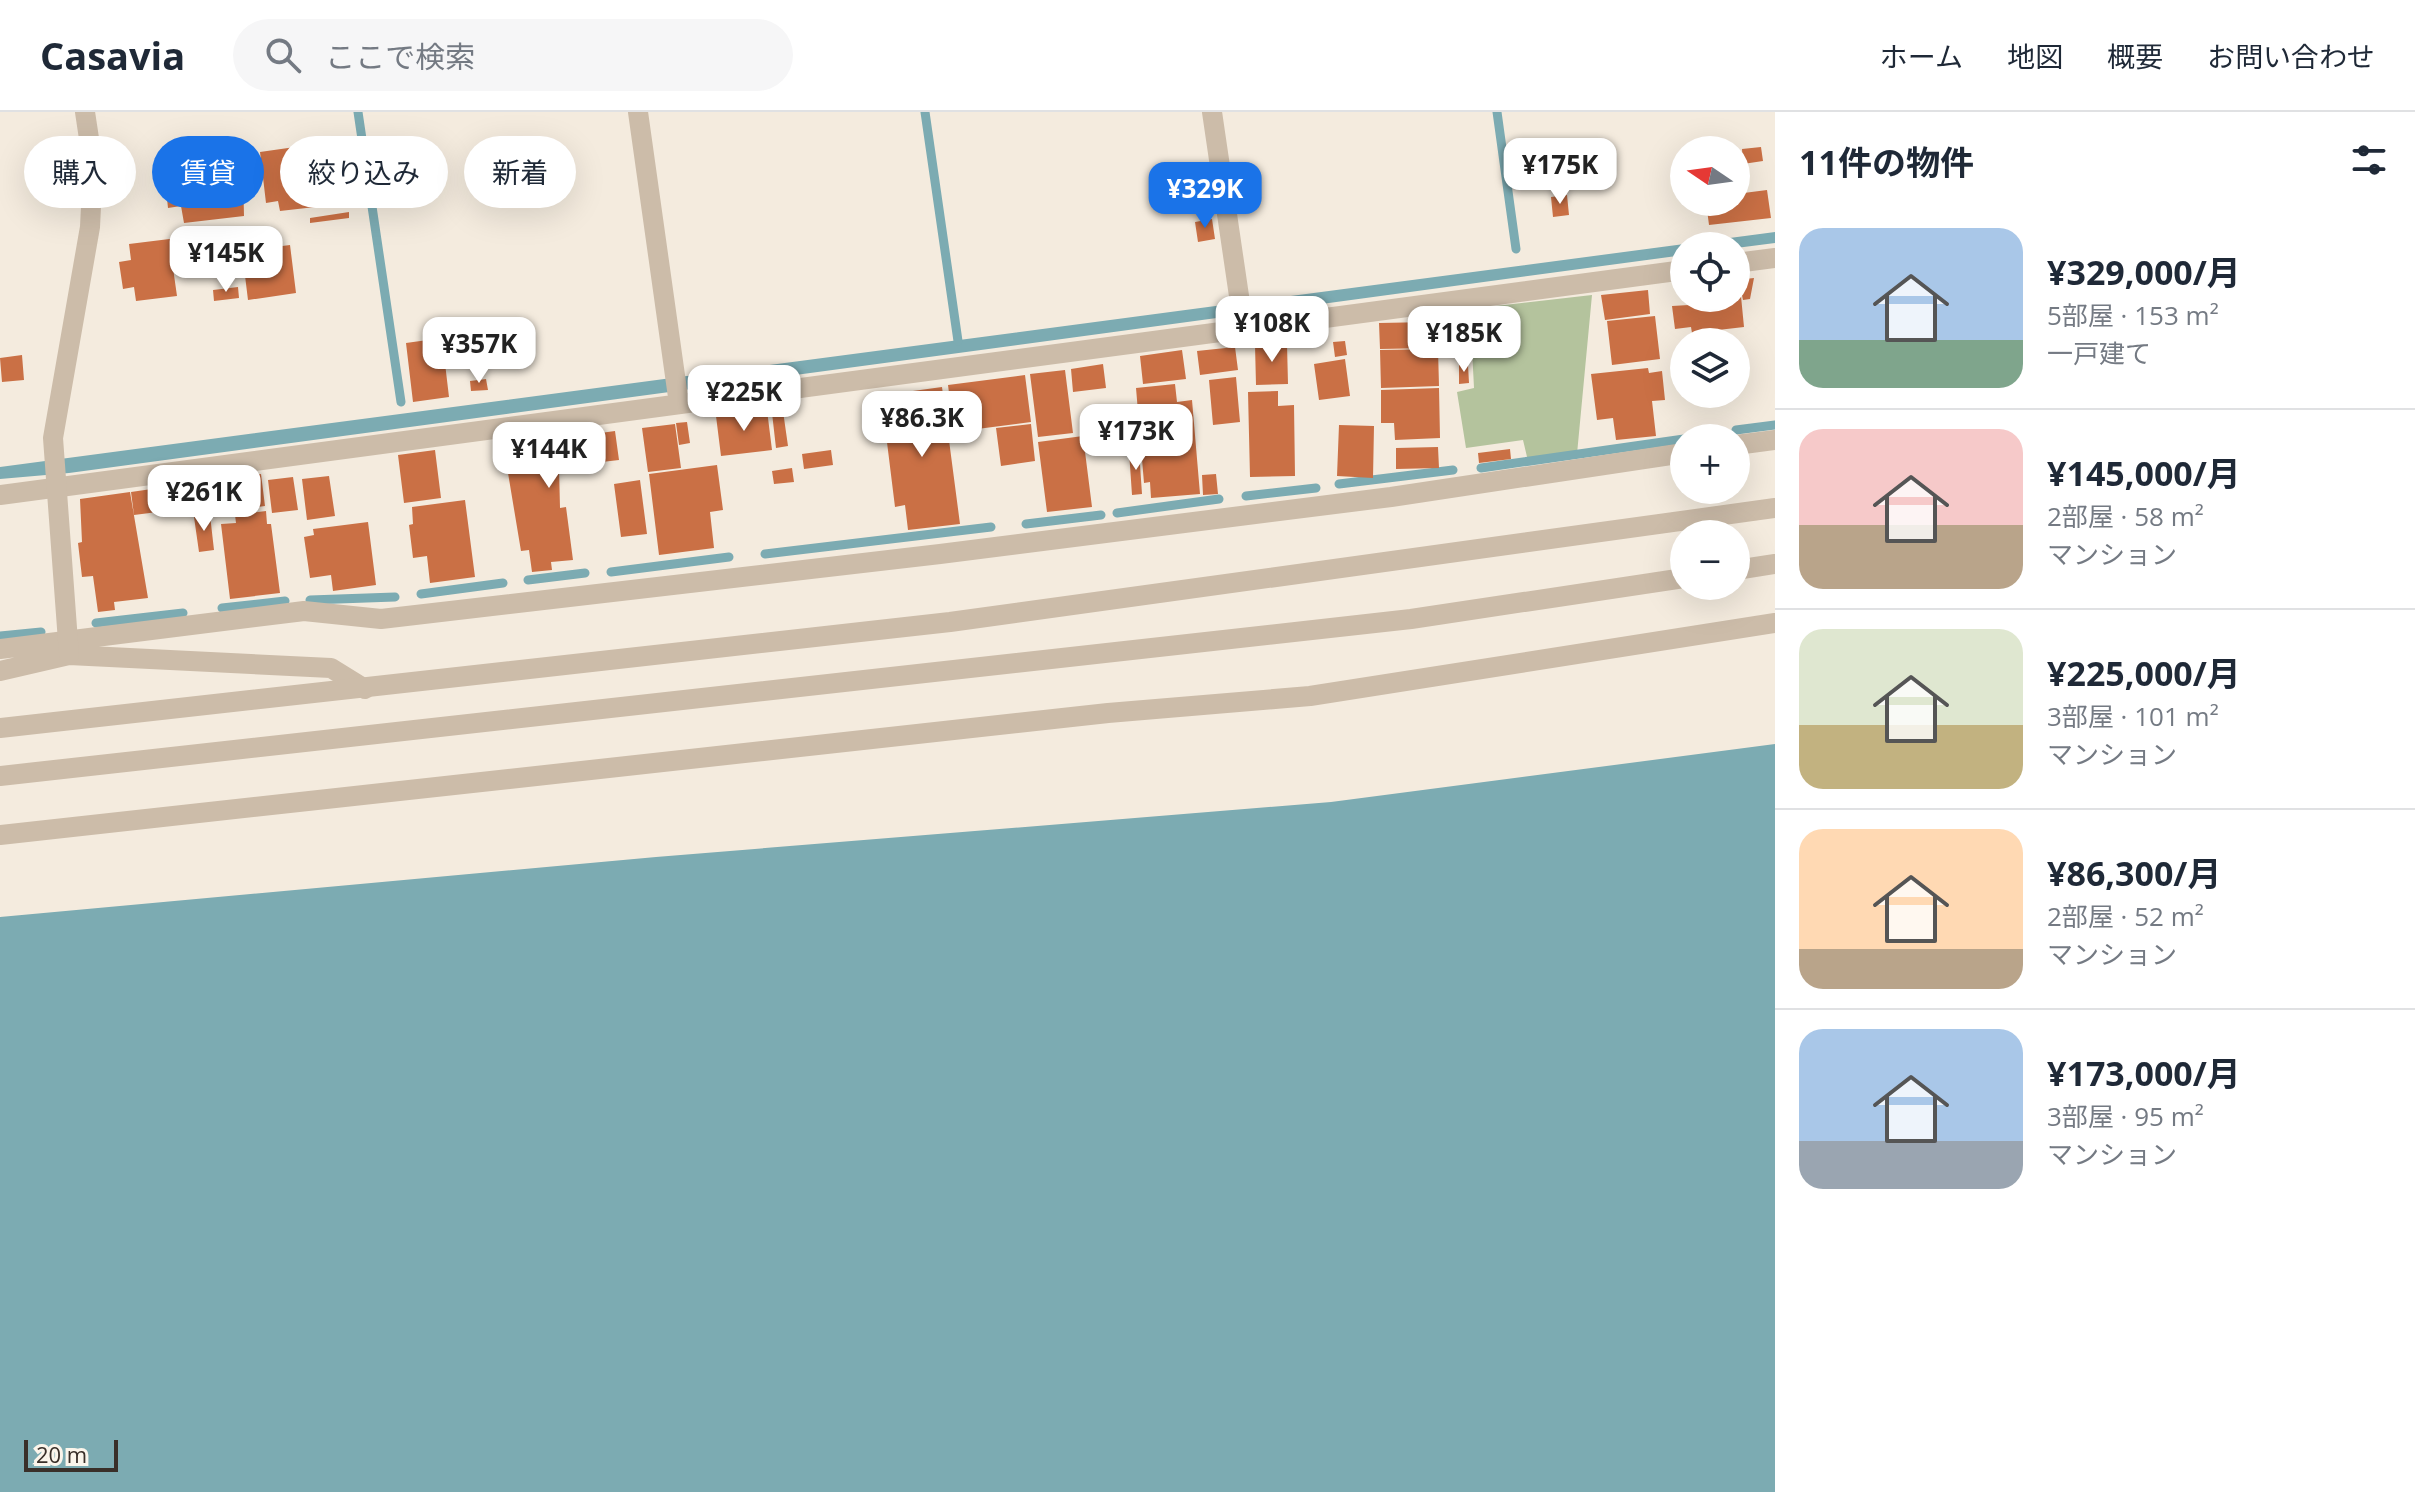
<!DOCTYPE html>
<html lang="ja">
<meta charset="utf-8">
<style>
body{margin:0;font-family:"Open Sans","Noto Sans JP",sans-serif;background:#f6f6f7;color:#1f2937;height:100vh;display:flex;flex-direction:column;font-size:30px;white-space:nowrap}
*{box-sizing:border-box;margin:0}
p{font-size:26px;color:#747a83}
.icon{flex:none;width:44px;height:44px;fill:none;stroke:currentColor;stroke-width:2;stroke-linecap:round;stroke-linejoin:round}
.map{position:relative;flex:1;overflow:hidden}
.details{display:flex;flex-direction:column;background:#fff;width:640px}
.details>*{flex:none}
.top-card{position:absolute;left:24px;top:24px;width:760px;height:72px;display:flex;gap:16px}
.needle{width:52px;rotate:283deg}
.fabs{position:absolute;left:1670px;top:24px;display:grid;gap:16px}
.fabs a{display:grid;place-items:center;width:80px;height:80px;border-radius:50%;background:#fff;box-shadow:0 8px 32px #0002;font-size:40px}
.scale{position:absolute;left:24px;bottom:20px;width:94px;box-sizing:border-box;padding-left:8px;border:4px solid #392f29;border-top:0;font-size:22px;line-height:28px;white-space:nowrap;color:#392f29;-webkit-text-stroke:6px #fbf5eb;paint-order:stroke}
.price{position:absolute;translate:-50% -68px;padding:0 18px;border-radius:16px;background:#fff;color:#222;font-size:26px;line-height:52px;filter:drop-shadow(0 2px 4px #0008)}
.price::after{content:'';position:absolute;left:50%;top:48px;width:24px;height:18px;margin-left:-12px;background:inherit;clip-path:polygon(0 0,100% 0,50% 100%)}
.price.current{background:#1a73e8;color:#fff}
ul{padding:0;list-style:none}
li{display:flex;align-items:center;gap:24px;height:200px;padding:0 24px}
li+li{border-top:2px solid #e0e1e3}
li span{display:grid;place-items:center;flex:none;width:224px;height:160px;border-radius:24px;color:#555}
li>.icon{margin-inline-start:auto}
span .icon{width:96px;height:96px;fill:#fffc;stroke-width:1}
li b{font-size:34px}
h2{display:flex;justify-content:space-between;align-items:center;height:96px;padding:0 24px;font-size:34px}
.chip{padding:0 28px;border-radius:36px;background:#fff;box-shadow:0 8px 32px #0002;font-size:28px;line-height:72px}
.chip.current{background:#1a73e8;color:#fff}
header{display:flex;align-items:center;gap:48px;box-sizing:border-box;height:112px;padding:0 40px;background:#fff;border-bottom:2px solid #e0e1e3}
header strong{font-size:38px}
nav{display:flex;gap:44px;margin-inline-start:auto;font-size:28px}
.search{width:560px;height:72px;background:#f6f6f7;display:flex;align-items:center;gap:20px;box-sizing:border-box;padding:0 28px;border-radius:44px;color:#747a83;font-size:30px}
main{display:flex;flex:1;min-height:0}
.map>svg:first-child{display:block}
.green{fill:#b4c39d}
.water{fill:#7cabb2}
.lines{fill:none;stroke-linecap:round;stroke-linejoin:round}
.stream{stroke:#7cabb2;stroke-width:9}
.building{fill:#ca7045}
.service{stroke:#ccbca9;stroke-width:20}
.minor{stroke:#ccbca9;stroke-width:20}
.tertiary{stroke:#ccbca9;stroke-width:20}
</style>
<header>
<strong>Casavia</strong>
<div class="search"><svg class="icon" aria-label="search" viewBox="0 0 24 24"><circle cx="10" cy="10" r="6"/><path d="M15 15l6 6"/></svg>ここで検索</div>
<nav><a>ホーム</a><a>地図</a><a>概要</a><a>お問い合わせ</a></nav>
</header>
<main>
<div class="map">
<svg width="1775" height="1380" viewBox="0 0 1775 1380">
<rect width="100%" height="100%" fill="#f4ebde"/>
<path class="green" d="M1592,183L1577,342L1528,349L1523,328L1466,336L1457,280L1474,276L1470,197Z"/>
<path class="water" d="M1775,120V131L1736,136L1684,134V143L69,361L0,367V355Z
M1775,632V1380H0V805L656,745L1331,690Z"/>
<g class="lines">
<path class="stream" d="M358,0L401,290
M925,0L958,229
M1497,0L1516,137
M1736,318L1775,313
M1481,356L1684,327
M1339,372L1453,358
M1246,384L1316,376
M1117,401L1219,387
M1026,412L1101,403
M765,442L991,415
M611,460L729,445
M528,468L585,461
M421,482L503,471
M310,488L395,485
M222,496L285,489
M96,511L183,501
M0,524L41,520"/>
</g>
<path class="building" d="M309,33L314,72L321,71L324,94L280,99L278,89L266,91L260,40Z
M1761,35L1763,49L1743,52L1742,37Z
M231,40L234,64L243,62L244,104L184,111L181,94L168,96L165,68L178,66L175,47Z
M1767,78L1771,106L1709,113L1706,90H1736V82Z
M1567,83L1569,103L1553,105L1551,85Z
M349,100V106L310,111V106Z
M1212,107L1215,127L1198,130L1195,110Z
M265,119L267,136L290,133L296,181L248,188L240,123Z
M210,122L214,151L173,156L177,184L136,189L134,175L123,177L119,150L131,148L129,132Z
M240,140L243,162L233,163L230,141Z
M1754,166L1750,187L1743,188L1740,174L1744,215L1692,221L1691,215L1675,217L1672,194L1689,193L1688,186H1736V168Z
M238,175L239,186L214,189L213,178Z
M1648,178L1650,202L1605,208L1601,183Z
M1655,204L1660,247L1612,253L1607,209Z
M1430,210L1431,236L1380,237L1379,211Z
M1470,219L1471,239H1460L1459,220Z
M442,226L449,285L413,290L406,231Z
M1345,229L1347,243L1335,245L1333,230Z
M1287,232L1288,272L1256,273L1255,233Z
M1235,235L1238,258L1200,263L1197,239Z
M1438,237L1439,274L1381,276L1380,238Z
M1182,238L1186,267L1143,272L1140,244Z
M22,243L24,268L2,270L0,246Z
M1345,247L1350,284L1319,288L1314,252Z
M1103,252L1106,276L1073,280L1071,257Z
M1459,253H1468L1469,271L1459,272Z
M1648,256L1649,261L1662,259L1665,288L1652,289L1656,324L1616,328L1613,306L1597,308L1591,262Z
M1065,258L1073,321L1038,325L1030,262Z
M1025,263L1031,310L954,320L948,273Z
M1236,265L1240,310L1213,313L1209,268Z
M486,267L488,278L471,279L470,269Z
M1175,272L1177,290L1192,288L1200,382L1151,386L1150,370L1144,371L1136,276Z
M942,275L960,412L908,418L905,393L895,395L883,298L893,297L891,282Z
M1439,276L1440,326L1395,328L1394,311H1381V278Z
M1278,279V294L1294,293L1295,364L1250,365L1248,280Z
M767,298L772,338L721,344L716,304Z
M783,299L788,334L776,336L772,301Z
M687,310L690,331L679,333L676,311Z
M675,312L681,356L648,360L642,316Z
M1031,312L1035,349L1001,354L996,316Z
M1339,313L1374,314L1373,366L1337,364Z
M615,319L619,348L559,355L560,396L566,395L573,448L551,450L552,458L532,460L529,438L521,439L503,331L555,324L557,336V327Z
M1083,324L1092,395L1047,400L1038,330Z
M1438,335L1439,356L1396,357V336Z
M1510,337L1511,347L1479,351L1478,341Z
M435,338L441,386L404,391L398,343Z
M831,338L833,353L804,357L802,342Z
M1139,338L1142,382L1132,383L1129,339Z
M717,353L723,398L710,400L714,436L659,443L649,362Z
M792,356L794,370L774,372L772,359Z
M261,362L265,394L218,400L214,369Z
M1216,362L1218,382L1203,383L1202,363Z
M329,364L335,404L307,408L302,367Z
M293,365L298,398L272,401L268,368Z
M640,368L647,422L621,425L614,372Z
M186,372L189,396L134,403L131,380Z
M130,380L148,486L114,490L115,498L98,500L93,464L82,465L78,431L82,430L80,387Z
M465,388L475,465L430,471L427,444L413,446L409,413L413,412L412,395Z
M266,399L267,412H271L280,481L230,487L221,412L236,411L235,403Z
M210,403L214,438L199,440L194,405Z
M368,410L376,473L333,479L331,463L310,466L304,425L314,423L313,417Z"/>
<g class="lines">
<path class="service" d="M1736,458L1775,452
M0,664L1411,507L1684,466
M0,723L1108,601L1310,584L1775,511"/>
<path class="minor" d="M638,0L679,292
M1212,0L1244,218
M1736,151L1775,146
M1736,333L1775,328
M0,383L1684,158
M0,537L304,499L381,507L940,442L1391,385L1684,341
M0,559L69,543L331,556L365,577"/>
<path class="tertiary" d="M69,543L53,326L90,115L93,53L85,0
M0,616L950,510L1775,396"/>
</g>
</svg>
<div class="fabs">
<a><svg class="needle" viewBox="-14 -14 28 28"><path d="M0-13l5 13h-10z" fill="#e53935"/><path d="M0 13l5-13h-10z" fill="#747a83"/></svg></a>
<a><svg class="icon" aria-label="locate" viewBox="0 0 24 24"><circle cx="12" cy="12" r="6"/><path d="M12 2v4M12 18v4M2 12h4M18 12h4"/></svg></a>
<a><svg class="icon" aria-label="layers" viewBox="0 0 24 24"><path d="M12 4l9 5-9 5-9-5zM3 14l9 5 9-5"/></svg></a>
<a>+</a>
<a>−</a>
</div>
<div class="scale">20 m</div>
<b class="price" style="left:1560px;top:94px">¥175K</b>
<b class="price current" style="left:1205px;top:118px">¥329K</b>
<b class="price" style="left:226px;top:182px">¥145K</b>
<b class="price" style="left:1272px;top:252px">¥108K</b>
<b class="price" style="left:1464px;top:262px">¥185K</b>
<b class="price" style="left:479px;top:273px">¥357K</b>
<b class="price" style="left:744px;top:321px">¥225K</b>
<b class="price" style="left:922px;top:347px">¥86.3K</b>
<b class="price" style="left:1136px;top:360px">¥173K</b>
<b class="price" style="left:549px;top:378px">¥144K</b>
<b class="price" style="left:204px;top:421px">¥261K</b>
<div class="top-card">
<a class="chip">購入</a>
<a class="chip current">賃貸</a>
<a class="chip">絞り込み</a>
<a class="chip">新着</a>
</div>
</div>
<section class="details">
<h2>11件の物件<svg class="icon" aria-label="filters" viewBox="0 0 24 24"><path d="M4 7h16M4 17h16"/><circle cx="9" cy="7" r="2"/><circle cx="15" cy="17" r="2"/></svg></h2>
<ul>
<li><span style="background:linear-gradient(#a9c7e8 70%,#7fa58c 0)"><svg class="icon" aria-label="home" viewBox="0 0 24 24"><path d="M3 11l9-7 9 7M6 9v11h12V9"/></svg></span><div><b>¥329,000/月</b><p>5部屋 · 153 m²</p><p>一戸建て</p></div></li>
<li><span style="background:linear-gradient(#f6c9c9 60%,#b9a48a 0)"><svg class="icon" aria-label="home" viewBox="0 0 24 24"><path d="M3 11l9-7 9 7M6 9v11h12V9"/></svg></span><div><b>¥145,000/月</b><p>2部屋 · 58 m²</p><p>マンション</p></div></li>
<li><span style="background:linear-gradient(#dfe7d0 60%,#c2b280 0)"><svg class="icon" aria-label="home" viewBox="0 0 24 24"><path d="M3 11l9-7 9 7M6 9v11h12V9"/></svg></span><div><b>¥225,000/月</b><p>3部屋 · 101 m²</p><p>マンション</p></div></li>
<li><span style="background:linear-gradient(#ffd9b3 75%,#b9a48a 0)"><svg class="icon" aria-label="home" viewBox="0 0 24 24"><path d="M3 11l9-7 9 7M6 9v11h12V9"/></svg></span><div><b>¥86,300/月</b><p>2部屋 · 52 m²</p><p>マンション</p></div></li>
<li><span style="background:linear-gradient(#a9c7e8 70%,#9aa5b1 0)"><svg class="icon" aria-label="home" viewBox="0 0 24 24"><path d="M3 11l9-7 9 7M6 9v11h12V9"/></svg></span><div><b>¥173,000/月</b><p>3部屋 · 95 m²</p><p>マンション</p></div></li>
</ul>
</section>
</main>
